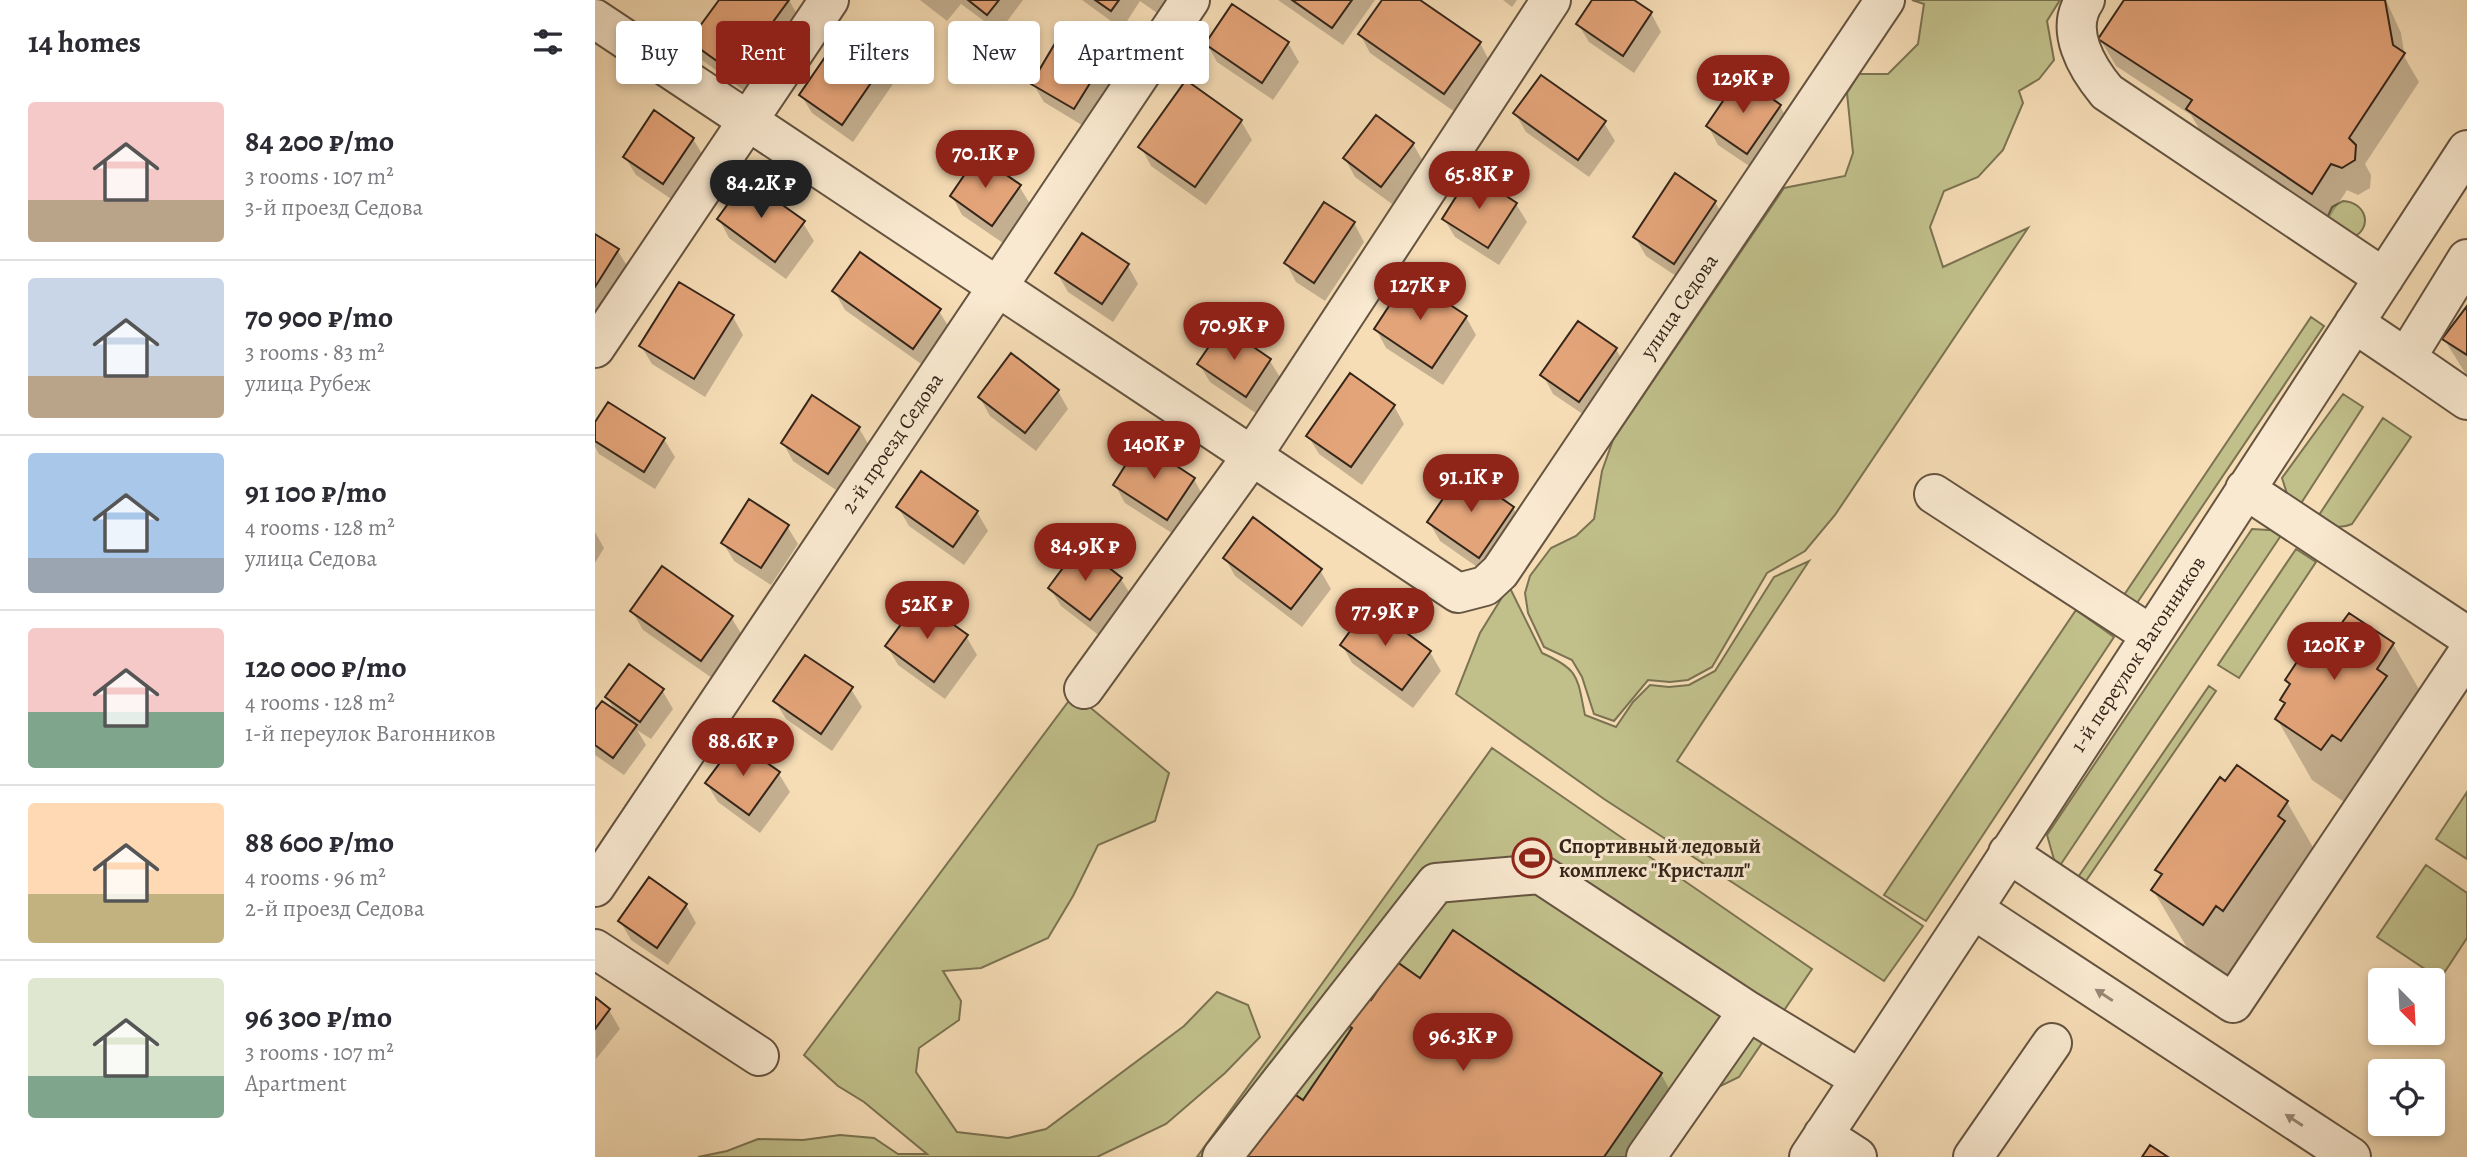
<!DOCTYPE html>
<meta charset="utf-8">
<style>
body{margin:0;font-family:Alegreya,serif;background:#f2f2f3;color:#2b2b33;height:100vh;display:flex;flex-direction:column;font-size:26px;white-space:nowrap}
*{box-sizing:border-box;margin:0}
p{font-size:23px;color:#7c7c81}
.icon{flex:none;width:38px;height:38px;fill:none;stroke:currentColor;stroke-width:2;stroke-linecap:round;stroke-linejoin:round}
.map{position:relative;flex:1;overflow:hidden}
.drawer{display:flex;flex-direction:column;background:#fff;width:595px}
.drawer>*{flex:none}
.top-card{position:absolute;left:21px;top:21px;width:665px;height:63px;display:flex;gap:14px}
.needle{width:46px;rotate:156deg}
.fabs{position:absolute;left:1773px;top:968px;display:grid;gap:14px}
.fabs a{display:grid;place-items:center;width:77px;height:77px;border-radius:7px;background:#fff;box-shadow:0 4px 10px #0003;font-size:35px}
.price{position:absolute;translate:-50% -60px;padding:0 16px;border-radius:24px;background:#8f2418;color:#fff;font-size:23px;line-height:46px;filter:drop-shadow(0 2px 4px #0008)}
.price::after{content:'';position:absolute;left:50%;top:42px;width:21px;height:16px;margin-left:-10px;background:inherit;clip-path:polygon(0 0,100% 0,50% 100%)}
.price.active{background:#222;color:#fff}
ul{padding:0;list-style:none}
li{display:flex;align-items:center;gap:21px;height:175px;padding:0 28px}
li+li{border-top:2px solid #e1e1e2}
li span{display:grid;place-items:center;flex:none;width:196px;height:140px;border-radius:7px;color:#555}
li>.icon{margin-inline-start:auto}
span .icon{width:84px;height:84px;fill:#fffc;stroke-width:1}
li b{font-size:30px}
h2{display:flex;justify-content:space-between;align-items:center;height:84px;padding:0 28px;font-size:30px}
.pill{padding:0 24px;border-radius:7px;background:#fff;box-shadow:0 4px 10px #0003;font-size:24px;line-height:63px}
.pill.active{background:#8f2418;color:#fff}
main{display:flex;flex:1;min-height:0}
.map>svg:first-child{display:block}
.green{fill:#c1c08b;stroke:#7b7352;stroke-width:2}
.shadow{fill:#0003}
.building{fill:#e4a479;stroke:#35261a;stroke-width:2}
.lines{fill:none;stroke-linecap:round;stroke-linejoin:round}
.minor-casing{stroke:#655441;stroke-width:42}
.minor{stroke:#f9e9d0;stroke-width:38}
.oneway{fill:#978875}
.labels{text-anchor:middle;stroke-width:6;stroke-linejoin:round;paint-order:stroke}
.street-label{font-size:21px;fill:#35261a;stroke:#f9e9d0}
.poi-label{font-size:21px;font-weight:bold;fill:#35261a;stroke:#f9e9d0;text-anchor:start}
</style>
<main>
<section class="drawer">
<h2>14 homes<svg class="icon" aria-label="filters" viewBox="0 0 24 24"><path d="M4 7h16M4 17h16"/><circle cx="9" cy="7" r="2"/><circle cx="15" cy="17" r="2"/></svg></h2>
<ul>
<li><span style="background:linear-gradient(#f6c9c9 70%,#b9a48a 0)"><svg class="icon" aria-label="home" viewBox="0 0 24 24"><path d="M3 11l9-7 9 7M6 9v11h12V9"/></svg></span><div><b>84 200 ₽/mo</b><p>3 rooms · 107 m²</p><p>3-й проезд Седова</p></div></li>
<li><span style="background:linear-gradient(#c9d6e8 70%,#b9a48a 0)"><svg class="icon" aria-label="home" viewBox="0 0 24 24"><path d="M3 11l9-7 9 7M6 9v11h12V9"/></svg></span><div><b>70 900 ₽/mo</b><p>3 rooms · 83 m²</p><p>улица Рубеж</p></div></li>
<li><span style="background:linear-gradient(#a9c7e8 75%,#9aa5b1 0)"><svg class="icon" aria-label="home" viewBox="0 0 24 24"><path d="M3 11l9-7 9 7M6 9v11h12V9"/></svg></span><div><b>91 100 ₽/mo</b><p>4 rooms · 128 m²</p><p>улица Седова</p></div></li>
<li><span style="background:linear-gradient(#f6c9c9 60%,#7fa58c 0)"><svg class="icon" aria-label="home" viewBox="0 0 24 24"><path d="M3 11l9-7 9 7M6 9v11h12V9"/></svg></span><div><b>120 000 ₽/mo</b><p>4 rooms · 128 m²</p><p>1-й переулок Вагонников</p></div></li>
<li><span style="background:linear-gradient(#ffd9b3 65%,#c2b280 0)"><svg class="icon" aria-label="home" viewBox="0 0 24 24"><path d="M3 11l9-7 9 7M6 9v11h12V9"/></svg></span><div><b>88 600 ₽/mo</b><p>4 rooms · 96 m²</p><p>2-й проезд Седова</p></div></li>
<li><span style="background:linear-gradient(#dfe7d0 70%,#7fa58c 0)"><svg class="icon" aria-label="home" viewBox="0 0 24 24"><path d="M3 11l9-7 9 7M6 9v11h12V9"/></svg></span><div><b>96 300 ₽/mo</b><p>3 rooms · 107 m²</p><p>Apartment</p></div></li>
</ul>
</section>
<div class="map">
<svg width="1872" height="1157" viewBox="0 0 1872 1157">
<rect width="100%" height="100%" fill="#f6ddb6"/>
<filter id="stains"><feTurbulence type="fractalNoise" baseFrequency=".00286" numOctaves="4"/><feColorMatrix values="0 0 0 0 .2 0 0 0 0 .09 0 0 0 0 .02 0 0 0 .5 -.17"/></filter>
<radialGradient id="worn" r=".72"><stop offset=".6" stop-color="#630" stop-opacity="0"/><stop offset="1" stop-color="#630" stop-opacity=".3"/></radialGradient>
<path class="green" d="M1317,0H1465L1452,21L1459,60L1444,79L1424,91L1428,103L1408,150L1383,177L1349,191L1335,227L1348,267L1433,228L1240,515L1210,551L1172,573L1117,667L1093,680L1075,682L1053,680L1019,721L999,714L987,677L977,660L949,647L933,613L930,593L935,576L956,548L981,536L999,519L1007,471L1018,440L1189,188L1250,176L1258,153L1252,93L1264,74H1293L1323,44L1329,4Z
M1748,201C1771,202 1779,228 1757,238L1732,218L1737,207Z
M1716,317L1729,326L1538,609L1525,601Z
M1748,394L1768,407L1703,508L1694,500L1687,478Z
M1788,418L1816,437L1757,524C1743,530 1735,526 1722,518Z
M1657,529L1689,531L1462,870L1452,835Z
M1701,549L1721,562L1644,678L1623,665Z
M1214,561L1082,761L1328,926L1289,981L1009,799L861,694L885,633L914,586L947,653C985,670 982,677 990,715L1021,727L1038,702L1055,685L1074,687L1094,685L1120,671L1179,577Z
M1481,610L1519,637L1331,921L1289,895Z
M1614,686L1621,691L1486,888L1479,883Z
M479,694L574,773L560,821L503,845L478,896L453,938L386,968L348,971L366,1001L364,1020L324,1048L321,1072L362,1132L413,1138L451,1129L589,1026L622,992L653,1005L665,1037L630,1073L571,1124L502,1157H103L132,1151L163,1139L208,1140L245,1135L279,1138L303,1154H332L269,1102L243,1086L209,1055Z
M897,748L1217,969L1144,1077L1115,1091L1070,1157H602Z
M1872,792V859L1841,839Z
M1831,865L1872,893V938L1845,979L1782,937Z"/>
<path class="shadow" d="M126,0H194L204,18L151,92L107,60L96,41Z
M325,0H428L404,32L366,4L352,21Z
M487,0H575L565,15L545,1L527,29Z
M683,0H780L748,45Z
M789,0H822L885,43L895,62L860,112L775,53L765,34Z
M908,0H922L917,7Z
M999,0H1036L1056,13L1066,32L1039,73L994,42L983,24Z
M1531,0H1791L1806,33L1810,58L1824,82L1770,164L1776,175L1775,188L1763,195L1752,190L1733,220L1609,137L1596,115L1521,66L1505,39Z
M693,43L704,62L678,100L622,62L612,44Z
M290,62L300,81L258,142L217,113L206,95Z
M504,68L515,86L490,127L449,102L438,84Z
M1185,106L1195,124L1163,172L1123,145L1113,126Z
M920,113L1009,123L1020,141L994,177L931,132Z
M646,121L657,140L611,205L556,166L546,147Z
M98,139L109,157L79,201L41,175L30,157Z
M818,144L829,163L797,204L760,177L750,159Z
M424,186L435,204L408,243L367,215L357,196Z
M1120,202L1131,220L1090,282L1051,256L1040,237Z
M921,204L932,222L904,265L860,237L849,219Z
M124,219L208,223L219,241L191,279L134,238Z
M759,223L769,242L730,301L701,282L691,263Z
M0,236L23,251L34,269L0,321Z
M533,266L543,284L518,322L473,292L462,273Z
M239,291L344,311L355,329L329,366L250,310Z
M1872,309V376L1849,339Z
M138,317L148,335L110,397L57,364L46,346Z
M871,317L881,335L848,385L791,348L781,329Z
M628,328L675,361L686,379L662,414L615,382L604,364Z
M1021,349L1031,367L995,419L958,394L948,375Z
M463,391L473,409L441,451L395,416L385,398Z
M799,406L809,424L767,485L724,454L713,436Z
M0,425L69,439L80,457L60,489L4,454L0,447Z
M264,428L275,447L244,492L198,461L188,443Z
M327,474L382,512L393,531L369,565L314,526L303,507Z
M599,479L609,498L583,537L530,503L520,485Z
M918,508L929,526L895,576L845,541L834,522Z
M192,526L203,544L176,585L139,561L128,543Z
M0,532L9,548L0,563Z
M630,558L725,570L736,589L707,627L640,576Z
M526,579L537,597L506,637L466,606L455,588Z
M37,611L136,617L147,635L117,678L48,630Z
M371,636L382,655L350,699L303,665L292,646Z
M1727,643L1798,644L1833,705L1761,810L1717,780L1682,719L1690,705L1687,700L1696,687L1692,680Z
M747,645L835,652L846,671L818,708L757,663Z
M256,689L267,707L237,751L191,719L180,701Z
M67,690L78,709L56,739L42,730L51,745L29,775L0,755V713H21L12,697Z
M141,743L184,774L195,792L165,833L123,802L112,784Z
M1692,802L1727,863L1644,985L1594,951L1558,890L1566,877L1562,870Z
M91,905L101,923L73,965L36,940L25,921Z
M826,981L1066,1074L1086,1110L1054,1157H653L709,1103L755,1034L747,1020L777,1002Z
M0,1000L14,1010L25,1029L1,1059Z"/>
<path class="building" d="M124,0H194L140,74L94,41Z
M373,0H404L392,15Z
M500,0H524L516,11Z
M697,0H757L737,28Z
M787,0H825L886,42L849,94L763,34Z
M997,0H1039L1057,12L1028,56L981,24Z
M1529,0H1790L1798,45L1810,53L1754,138L1761,145L1760,160L1747,168L1736,164L1717,194L1591,109L1597,100L1503,39Z
M637,4L694,42L667,83L610,44Z
M248,31L291,61L247,125L204,95Z
M462,40L505,67L479,109L436,84Z
M946,75L1011,121L983,160L918,113Z
M1145,76L1186,105L1152,154L1111,126Z
M591,80L647,120L600,187L543,147Z
M59,110L99,138L68,184L28,157Z
M781,115L819,143L786,187L748,158Z
M383,155L426,185L397,226L355,196Z
M876,173L922,203L893,248L847,219Z
M1080,173L1121,201L1079,264L1038,237Z
M151,179L210,221L180,262L122,219Z
M729,202L760,222L719,283L689,263Z
M487,233L534,264L507,304L460,273Z
M0,234L24,249L0,287Z
M265,252L346,309L318,349L237,291Z
M813,277L872,316L837,368L779,329Z
M84,282L139,315L99,379L44,346Z
M1872,306V355L1847,339Z
M983,321L1022,348L984,402L945,375Z
M628,326L676,359L651,397L602,364Z
M416,353L464,390L430,433L383,397Z
M755,373L800,405L756,467L711,436Z
M217,395L265,427L233,474L186,443Z
M13,402L70,438L49,472L0,441V422Z
M545,442L600,478L572,520L518,485Z
M326,471L383,511L358,547L301,507Z
M867,471L919,507L884,558L832,522Z
M154,499L194,525L166,568L126,543Z
M658,517L727,569L696,609L628,558Z
M485,545L527,578L495,620L453,588Z
M67,566L138,616L106,661L35,611Z
M324,600L373,635L339,682L290,646Z
M774,605L836,651L807,690L745,645Z
M1754,613L1799,643L1782,669L1792,676L1746,741L1737,735L1726,750L1680,719L1690,703L1685,700L1695,684L1690,680L1719,636L1726,641L1738,624L1743,628Z
M210,655L258,687L226,734L178,701Z
M34,664L69,689L45,722L10,697Z
M7,701L42,725L18,758L0,745V710Z
M141,741L185,772L154,815L110,783Z
M1642,765L1693,801L1683,816L1690,821L1628,911L1621,906L1608,925L1556,890L1567,874L1560,870L1625,777L1630,781Z
M54,877L92,904L62,948L23,921Z
M858,930L1067,1073L1009,1157H651L695,1091L708,1100L757,1028L745,1020L764,992L776,1000L802,962L825,978Z
M0,997L15,1009L0,1029Z
M1555,1145L1573,1157H1547Z"/>
<g class="lines">
<g class="minor-casing">
<path id="minor" d="M1490,0C1469,30 1492,68 1512,92L1789,278
M0,19L863,593L890,586L905,572L1290,0
M1872,259L1811,358L1872,400
M1759,323L1811,358
M0,348L234,0
M1650,489L1872,636
M1339,494L1556,635
M489,689L657,456L956,0
M1413,853L1638,1003L1872,654
M0,887L595,0
M1378,909L1756,1157
M0,949L164,1056
M1228,1135L1262,1157
M627,1157L841,883L945,874L1153,1011L1265,1079
M1051,1157L1153,1011
M1214,1157L1378,909L1872,150
M1378,1157L1457,1043"/>
</g>
<use href="#minor" class="minor"/>
</g>
<defs><path id="oneway-solid" d="M-6-.8H1V-3.2L6.5 0L1 3.2V.8H-6Z" transform="scale(1.75)"/></defs>
<g class="oneway">
<use href="#oneway-solid" transform="translate(1509 995) rotate(-147)"/>
<use href="#oneway-solid" transform="translate(1699 1120) rotate(-147)"/>
</g>
<defs>
<g id="stadium-ring" transform="scale(2.0125)"><circle r="9.5" fill="#f9e9d0" stroke="#8f2418" stroke-width="1.5"/><path d="M0-5a6.5 5 0 1 0 0 10a6.5 5 0 1 0 0-10ZM-3.5-1.8h7v3.6h-7Z" fill="#8f2418"/></g>
</defs>
<g fill-rule="evenodd">
<use href="#stadium-ring" x="937" y="858"/>
</g>
<g class="labels">
<g class="street-label">
<text transform="translate(1084 306) rotate(-56)" y="7">улица Седова</text>
<text transform="translate(297 443) rotate(-56)" y="7">2-й проезд Седова</text>
<text transform="translate(1543 654) rotate(-57)" y="7">1-й переулок Вагонников</text>
</g>
<g class="poi-label">
<text x="964" y="853">Спортивный ледовый<tspan x="964" dy="24">комплекс "Кристалл"</tspan></text>
</g>
</g>
<rect width="100%" height="100%" filter="url(#stains)"/>
<rect width="100%" height="100%" fill="url(#worn)"/>
</svg>
<div class="fabs">
<a><svg class="needle" viewBox="-14 -14 28 28"><path d="M0-13l5 13h-10z" fill="#e53935"/><path d="M0 13l5-13h-10z" fill="#7c7c81"/></svg></a>
<a><svg class="icon" aria-label="locate" viewBox="0 0 24 24"><circle cx="12" cy="12" r="6"/><path d="M12 2v4M12 18v4M2 12h4M18 12h4"/></svg></a>
</div>
<b class="price" style="left:1148px;top:115px">129K ₽</b>
<b class="price" style="left:390px;top:190px">70.1K ₽</b>
<b class="price" style="left:884px;top:211px">65.8K ₽</b>
<b class="price active" style="left:166px;top:220px">84.2K ₽</b>
<b class="price" style="left:825px;top:322px">127K ₽</b>
<b class="price" style="left:639px;top:362px">70.9K ₽</b>
<b class="price" style="left:559px;top:481px">140K ₽</b>
<b class="price" style="left:876px;top:514px">91.1K ₽</b>
<b class="price" style="left:490px;top:583px">84.9K ₽</b>
<b class="price" style="left:332px;top:641px">52K ₽</b>
<b class="price" style="left:790px;top:648px">77.9K ₽</b>
<b class="price" style="left:1739px;top:682px">120K ₽</b>
<b class="price" style="left:148px;top:778px">88.6K ₽</b>
<b class="price" style="left:868px;top:1073px">96.3K ₽</b>
<div class="top-card">
<a class="pill">Buy</a>
<a class="pill active">Rent</a>
<a class="pill">Filters</a>
<a class="pill">New</a>
<a class="pill">Apartment</a>
</div>
</div>
</main>
